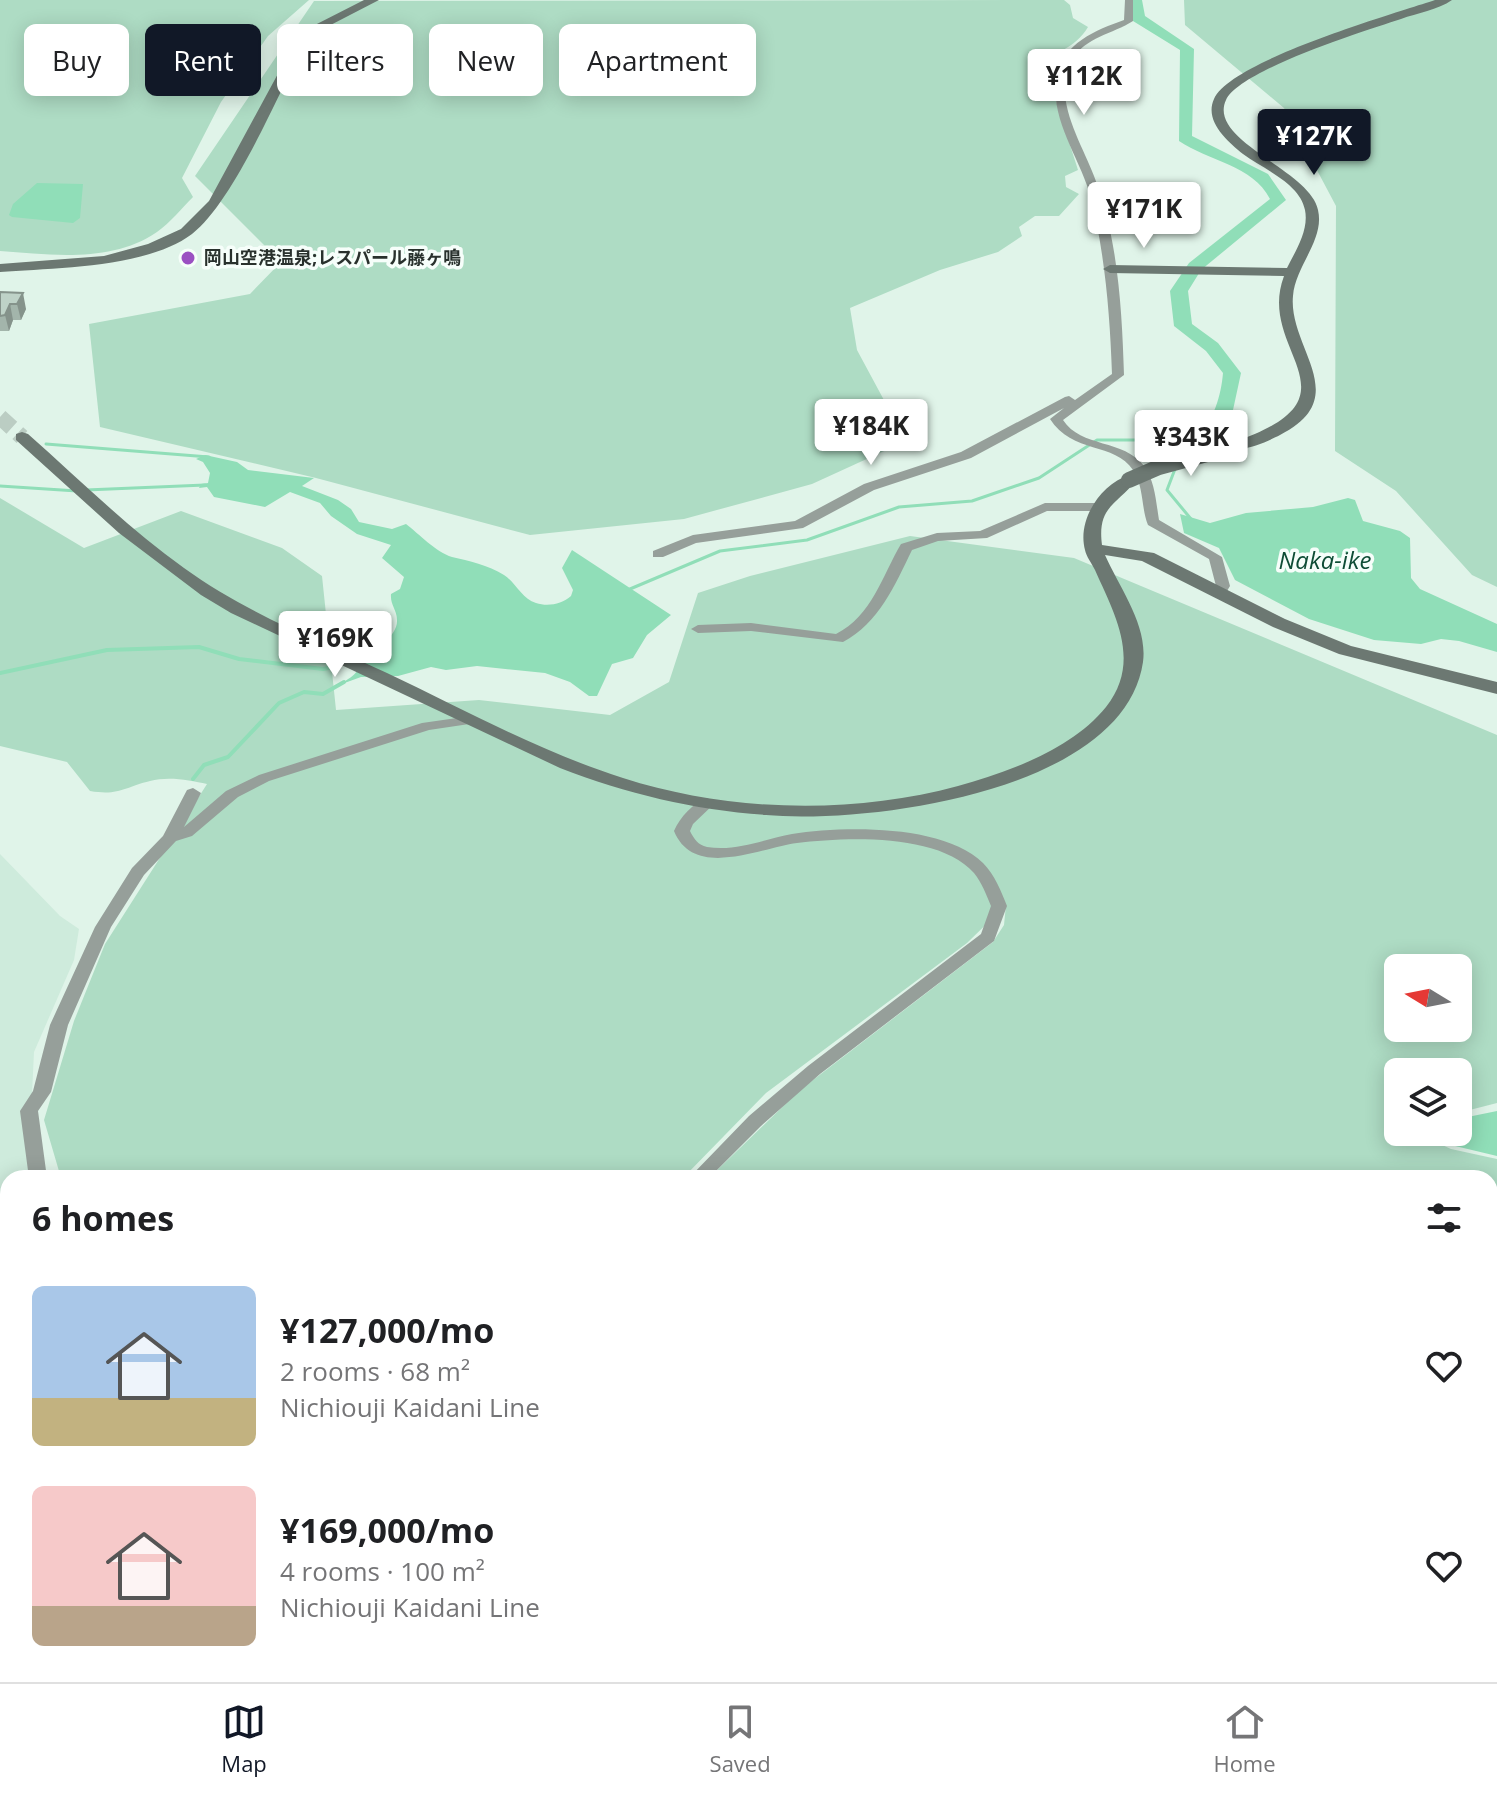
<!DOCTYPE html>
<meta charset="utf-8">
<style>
body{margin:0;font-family:"Open Sans","Noto Sans JP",sans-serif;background:#f6f6f6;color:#202124;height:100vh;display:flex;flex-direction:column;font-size:30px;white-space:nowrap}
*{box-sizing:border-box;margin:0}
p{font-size:26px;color:#757577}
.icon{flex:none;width:44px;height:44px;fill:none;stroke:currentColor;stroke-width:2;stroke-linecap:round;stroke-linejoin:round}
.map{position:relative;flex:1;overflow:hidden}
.panel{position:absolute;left:0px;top:1170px;width:1498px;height:512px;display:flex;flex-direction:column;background:#fff;border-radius:24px 24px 0 0;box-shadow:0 4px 20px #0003}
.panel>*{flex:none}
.banner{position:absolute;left:24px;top:24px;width:800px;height:72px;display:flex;gap:16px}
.needle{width:52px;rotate:280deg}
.fabs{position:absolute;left:1384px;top:954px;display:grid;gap:16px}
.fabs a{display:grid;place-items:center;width:88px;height:88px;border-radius:12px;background:#fff;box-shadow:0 4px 20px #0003;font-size:40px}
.price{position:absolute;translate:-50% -68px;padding:0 18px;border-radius:8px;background:#fff;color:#222;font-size:26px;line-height:52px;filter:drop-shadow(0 2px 4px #0008)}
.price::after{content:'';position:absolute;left:50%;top:48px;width:24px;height:18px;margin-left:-12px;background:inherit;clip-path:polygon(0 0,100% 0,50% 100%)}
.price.on{background:#111827;color:#fff}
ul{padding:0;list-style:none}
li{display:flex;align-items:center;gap:24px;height:200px;padding:0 32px}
li span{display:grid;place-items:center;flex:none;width:224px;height:160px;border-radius:12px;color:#555}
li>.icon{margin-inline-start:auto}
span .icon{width:96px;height:96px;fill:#fffc;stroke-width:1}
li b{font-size:34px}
h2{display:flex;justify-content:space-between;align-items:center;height:96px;padding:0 32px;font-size:34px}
.tag{padding:0 28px;border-radius:12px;background:#fff;box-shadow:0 4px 20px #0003;font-size:28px;line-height:72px}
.tag.on{background:#111827;color:#fff}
.tabs{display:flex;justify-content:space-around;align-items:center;height:112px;border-top:2px solid #e0e0e0;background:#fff;font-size:22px;color:#757577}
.tabs a{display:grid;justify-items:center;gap:4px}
.tabs .on{color:#111827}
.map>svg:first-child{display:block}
.built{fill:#ceebdc}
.green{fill:#aedcc4;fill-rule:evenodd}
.water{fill:#90deb8}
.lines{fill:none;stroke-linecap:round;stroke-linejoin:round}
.stream-far2{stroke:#90deb8;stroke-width:3}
.stream-far1{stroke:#90deb8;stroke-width:4}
.stream{stroke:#90deb8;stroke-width:5}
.river{fill:#90deb8;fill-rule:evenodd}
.secondary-tunnel{stroke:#bbcdc3;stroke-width:16;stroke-dasharray:16 8;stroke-linecap:butt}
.street{fill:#969f9a;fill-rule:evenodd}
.secondary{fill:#6c7872;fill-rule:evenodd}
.secondary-bridge{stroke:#6c7872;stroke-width:16}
.wall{fill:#a3b5ab}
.shaded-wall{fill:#85938b}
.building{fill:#bed2c7;stroke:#85938b;stroke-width:2}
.poi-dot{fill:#9b50c2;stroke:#f6fefa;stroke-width:3}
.labels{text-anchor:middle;stroke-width:7;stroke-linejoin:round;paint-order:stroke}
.far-poi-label{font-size:18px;font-weight:bold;fill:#29312d;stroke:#f6fefa;text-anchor:start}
.water-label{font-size:24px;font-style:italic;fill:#0f4d36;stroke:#f6fefa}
</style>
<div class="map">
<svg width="1497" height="1682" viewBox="0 0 1497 1682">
<rect width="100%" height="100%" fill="#e0f4e9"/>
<path class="built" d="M0,854L60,916L79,929L74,960L34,1052L28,1178H8V1674H103L102,1682H0Z"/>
<path class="green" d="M0,0H309L268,36L221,102L182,178L193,197C182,208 170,223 157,232C112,263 52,255 0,251Z
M1064,0L1070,5L1073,18L1088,27C1075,49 1052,55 1030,63L1046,93L1055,98L1078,170L1065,176L1066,187L1079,194L1059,216H1035L1019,227L1022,236L998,252L940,270L850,308L857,350L906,441L812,484L684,519L530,535L316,478L100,427L89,324L250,294L281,262L195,176L314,1Z
M1184,0H1497V587L1472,575L1396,491L1335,451L1336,206L1284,108L1185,25Z
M0,498L84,548L181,511L282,548L322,576L336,710L479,700L610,715L669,682L698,593L750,576L910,536L1074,558L1497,735V1103L1458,1113V1072H1398V1132H1414L1451,1149L1497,1159V1682H1342L1340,1674H1490V1178H709L800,1090L993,942L1004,925L1006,905L967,943L766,1093L683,1178H61L44,1120L74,1021L105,944L207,784C190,780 168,776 150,781C125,787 119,796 90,791L67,762L0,746ZM1398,968H1458V1028H1398Z
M408,1674H1328L1329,1682H408Z"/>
<path class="water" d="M37,183L83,184L80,218L73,223L12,217L9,215L13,204Z
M205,455L237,462L248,470L314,478L302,486L338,500L351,509L359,522L392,529L406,524C419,534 436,552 452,557C469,561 488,565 504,575C516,583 522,599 536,603C548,607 562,604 571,596L573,590L562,568L572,550L671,615L647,635L633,658L612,664L597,696H589L570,682L545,673L477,666L446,670L431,667L398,676L361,677L339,685C353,676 363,671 362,653C375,651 398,636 397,620C397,610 390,605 391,594L400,589L404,577L382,558L391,545L357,534L331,516L320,503L290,492L265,507L214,497L207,487L199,488L201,484L208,483L210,473L203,462L196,459Z
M1348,498L1355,500L1363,521L1400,531L1410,538L1411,578L1420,589L1497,624V652L1459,641L1441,639L1421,644L1374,640L1309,619L1235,580L1219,548L1184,533L1180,514L1210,523L1246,513L1313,507Z
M1497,1111V1156L1451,1145L1421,1132H1458V1119Z"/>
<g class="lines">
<path class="stream-far2" d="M46,444L209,457
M1172,467L1175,469L1167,490L1191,519
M0,486L77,491
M86,490L205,485
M630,589L720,551L807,540L899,507L972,501L1039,478L1097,440H1143L1162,459"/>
<path class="stream-far1" d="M0,673L107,650L199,647L239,659L323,669L334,667L349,654L367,655
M193,779L204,765L228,757L279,703L304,692L323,694L344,682"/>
<path class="stream" d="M1490,1557L1497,1559
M678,1682L693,1674"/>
<path class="river" d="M1128,0H1142L1145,16L1194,49L1192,136L1268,174L1286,200L1201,270L1188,291L1192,324L1218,343L1241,373L1233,410L1209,446H1143L1134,440L1143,434L1197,436C1214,420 1221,396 1223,373L1206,351L1174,326L1170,291L1189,263L1270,199C1253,165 1208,161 1179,141L1180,50L1133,21Z"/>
<path class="secondary-tunnel" d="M0,417L22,437"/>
<path class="street" d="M1125,0H1133V21C1113,34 1085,37 1072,60C1051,97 1081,141 1094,176C1118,237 1122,310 1124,375L1063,420C1081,448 1124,439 1144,466C1155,481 1156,502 1159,520L1222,557L1230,586L1224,596H1214L1212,593L1216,586L1209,559L1148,525C1141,508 1144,486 1133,470C1115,442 1072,454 1050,419L1064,408L971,458L874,490L803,528L696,543L663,557H653V551L693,535L795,521L864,484L961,452L1065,397L1069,396L1075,400L1112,374C1110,315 1105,255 1091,198C1081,159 1048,118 1057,76C1063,43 1096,30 1124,20Z
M1045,503H1097L1104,507L1097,511H1047L987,538L938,541L912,550C895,585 879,623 843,642L751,631L698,633L691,629L698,625L751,623L836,634C872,616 882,576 901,544L937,533L980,531Z
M471,716L478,720L476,723L429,730L269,781L238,797L192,836L176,841L144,875L111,927L68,1025L51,1092L38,1111L47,1178H29L20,1111L33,1091L50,1025L95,927L132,868L163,836L187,790L193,788L201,793L184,827L226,791L259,775L422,723Z
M707,798L715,803L693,824L690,831C694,839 698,845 707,847C736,852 765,839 792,834C844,826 943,824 983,863C995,875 1001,891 1007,906L994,941L820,1074L761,1126L709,1178H689L749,1116L808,1066L981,934L991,906C986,894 982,883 974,873C939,833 846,837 797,843C760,848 694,880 674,831C680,817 693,803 707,798Z
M82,1674H104V1682H80Z"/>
<path class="secondary" d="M364,0H379L319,31L302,49C276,99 233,202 192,234C147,268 54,268 0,272V264L104,256L148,244L181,229L209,201L293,46L311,27Z
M1435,0H1452C1438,10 1417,13 1401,19C1367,30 1239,70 1226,100C1207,141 1310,170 1318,210C1325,240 1295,266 1293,296C1288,348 1355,397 1280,435C1268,441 1248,451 1234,448V442C1368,396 1255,352 1284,276L1110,273L1103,269L1110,265L1287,268C1296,250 1309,230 1305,210C1300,183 1263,169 1243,154C1227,141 1204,121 1214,99C1230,61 1393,14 1435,0Z
M22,432L28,434C79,479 128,528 184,568C246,613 319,641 387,673C465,710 541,752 623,778C729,812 851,815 958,786C1010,771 1071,750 1106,707C1142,661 1115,615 1095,570C1092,564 1086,556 1085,550C1077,520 1100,485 1129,475L1137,480C1116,505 1097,507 1102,545L1154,553L1285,619L1351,646L1497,682V694L1339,654L1273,627L1142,561L1105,555C1119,587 1148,625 1143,662C1124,792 868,824 766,815C695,810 627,794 560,768L231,613L201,595L119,533L16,440V434Z"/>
<path class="secondary-bridge" d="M1129,480L1159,467L1240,445"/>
</g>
<path class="wall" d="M0,292L26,309L21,320H13L9,331H0Z"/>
<path class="shaded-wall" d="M23,293L26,309L21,320L17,304Z
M10,304L13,320L9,331L5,315Z"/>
<path class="building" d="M0,292L23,293L17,304H10L5,315L0,316Z"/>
<circle class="poi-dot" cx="188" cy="258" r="8"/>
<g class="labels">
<g class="far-poi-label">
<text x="204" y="264">岡山空港温泉;レスパール藤ヶ鳴</text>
</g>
<g class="water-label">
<text x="1325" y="569">Naka-ike</text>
</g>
</g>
</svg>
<div class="fabs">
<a><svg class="needle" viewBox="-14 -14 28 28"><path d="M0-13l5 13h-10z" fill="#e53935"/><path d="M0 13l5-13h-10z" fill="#757577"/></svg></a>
<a><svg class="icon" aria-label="layers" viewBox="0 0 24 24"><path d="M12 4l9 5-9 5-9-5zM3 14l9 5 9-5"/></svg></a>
</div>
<b class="price" style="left:1084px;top:117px">¥112K</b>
<b class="price on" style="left:1314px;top:177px">¥127K</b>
<b class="price" style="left:1144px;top:250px">¥171K</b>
<b class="price" style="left:871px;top:467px">¥184K</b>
<b class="price" style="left:1191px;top:478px">¥343K</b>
<b class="price" style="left:335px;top:679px">¥169K</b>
<div class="banner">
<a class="tag">Buy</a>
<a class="tag on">Rent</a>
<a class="tag">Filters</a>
<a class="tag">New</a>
<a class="tag">Apartment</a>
</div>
<section class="panel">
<h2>6 homes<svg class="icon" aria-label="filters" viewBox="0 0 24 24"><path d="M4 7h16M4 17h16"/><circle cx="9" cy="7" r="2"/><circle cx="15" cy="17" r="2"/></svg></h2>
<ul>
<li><span style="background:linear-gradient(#a9c7e8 70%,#c2b280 0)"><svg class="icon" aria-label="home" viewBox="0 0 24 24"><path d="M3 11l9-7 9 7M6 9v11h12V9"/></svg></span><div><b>¥127,000/mo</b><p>2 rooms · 68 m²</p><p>Nichiouji Kaidani Line</p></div><svg class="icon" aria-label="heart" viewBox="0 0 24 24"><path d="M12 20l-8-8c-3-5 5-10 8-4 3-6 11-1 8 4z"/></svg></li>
<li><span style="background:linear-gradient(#f6c9c9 75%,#b9a48a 0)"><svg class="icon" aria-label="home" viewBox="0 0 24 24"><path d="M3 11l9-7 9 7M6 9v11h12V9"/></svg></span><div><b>¥169,000/mo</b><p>4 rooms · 100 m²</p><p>Nichiouji Kaidani Line</p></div><svg class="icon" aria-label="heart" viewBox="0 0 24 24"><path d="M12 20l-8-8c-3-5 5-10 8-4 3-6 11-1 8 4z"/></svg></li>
</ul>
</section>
</div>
<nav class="tabs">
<a class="on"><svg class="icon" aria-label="map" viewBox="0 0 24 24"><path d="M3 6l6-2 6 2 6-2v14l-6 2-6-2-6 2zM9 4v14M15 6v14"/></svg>Map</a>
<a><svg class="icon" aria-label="saved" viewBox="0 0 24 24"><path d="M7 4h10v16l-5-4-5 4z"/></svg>Saved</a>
<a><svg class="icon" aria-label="home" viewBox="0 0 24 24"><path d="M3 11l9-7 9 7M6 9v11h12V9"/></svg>Home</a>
</nav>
